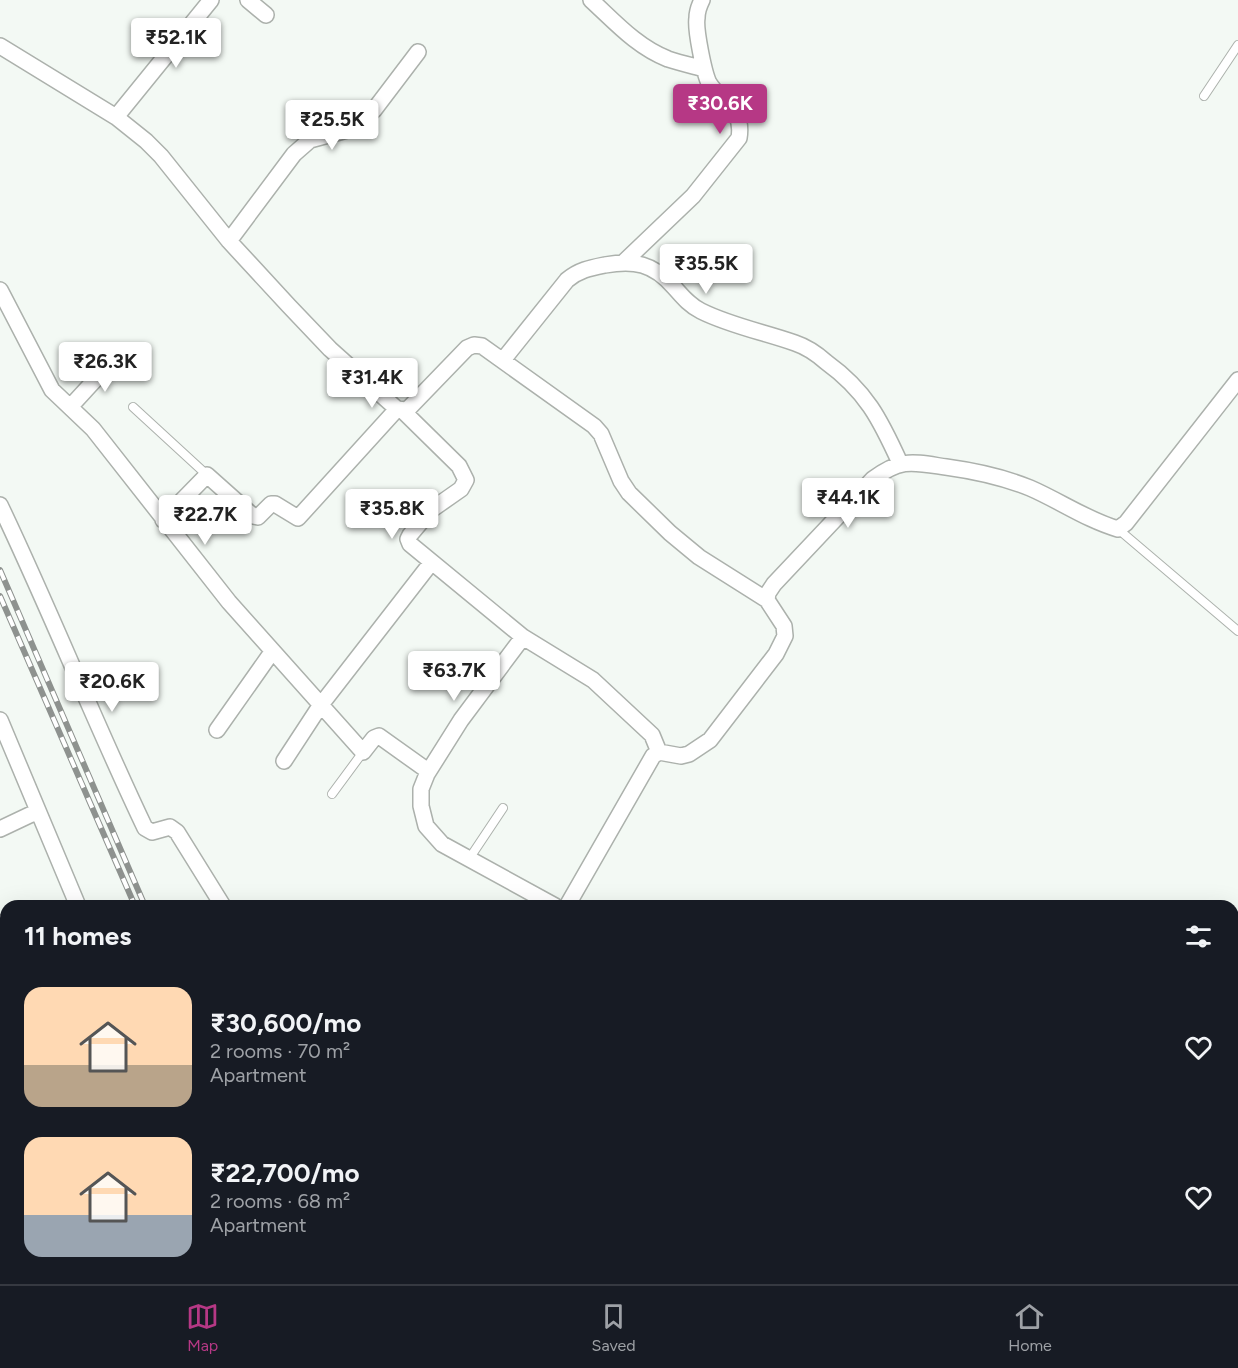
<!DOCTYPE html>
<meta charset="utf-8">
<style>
body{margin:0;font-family:Figtree,sans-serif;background:#242831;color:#f1f3f6;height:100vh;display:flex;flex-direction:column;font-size:22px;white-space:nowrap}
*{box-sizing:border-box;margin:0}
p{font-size:20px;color:#9ea1a6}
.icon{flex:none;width:33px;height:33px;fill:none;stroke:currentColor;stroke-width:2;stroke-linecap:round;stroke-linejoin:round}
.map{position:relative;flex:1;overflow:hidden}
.side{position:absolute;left:0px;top:900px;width:1239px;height:384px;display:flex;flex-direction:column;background:#171b24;border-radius:18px 18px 0 0;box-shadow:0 6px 24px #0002}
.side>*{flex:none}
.price{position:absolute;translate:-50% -51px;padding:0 14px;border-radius:6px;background:#fff;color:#222;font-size:20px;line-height:39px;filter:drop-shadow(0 2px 3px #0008)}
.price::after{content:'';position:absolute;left:50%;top:36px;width:18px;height:14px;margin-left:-9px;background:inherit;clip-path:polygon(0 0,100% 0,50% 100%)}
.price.on{background:#b63885;color:#fff}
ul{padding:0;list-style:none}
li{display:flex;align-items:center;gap:18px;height:150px;padding:0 24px}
li span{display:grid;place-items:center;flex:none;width:168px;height:120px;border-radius:18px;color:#555}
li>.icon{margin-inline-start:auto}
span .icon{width:72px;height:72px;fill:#fffc;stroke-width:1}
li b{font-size:26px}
h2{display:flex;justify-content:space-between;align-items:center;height:72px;padding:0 24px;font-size:26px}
.tabs{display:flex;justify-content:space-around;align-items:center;height:84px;border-top:2px solid #363941;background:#171b24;font-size:16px;color:#9ea1a6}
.tabs a{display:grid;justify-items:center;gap:3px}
.tabs .on{color:#b63885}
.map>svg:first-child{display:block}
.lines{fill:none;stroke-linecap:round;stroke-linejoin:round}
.lane-casing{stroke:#acb1ac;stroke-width:10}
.street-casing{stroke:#acb1ac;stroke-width:18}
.lane{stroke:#fff;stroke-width:8}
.street{stroke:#fff;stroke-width:15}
.rail-casing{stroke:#8e928f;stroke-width:6}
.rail{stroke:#fff;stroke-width:4;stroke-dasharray:11;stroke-linecap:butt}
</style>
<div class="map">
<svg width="1238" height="1284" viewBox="0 0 1238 1284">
<rect width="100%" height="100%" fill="#f3f9f4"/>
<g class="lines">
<g class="lane-casing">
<path id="lane" d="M1204,96L1238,45
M133,407L207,475
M1118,529L1238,631
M332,794L363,752
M469,859L503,808"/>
</g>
<g class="street-casing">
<path id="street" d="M248,0L266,15
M591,0C615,22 637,47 668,59C680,63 693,66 704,69
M0,46L116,117L146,141L161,156L229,241L289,306L330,349L397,409L406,410L410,407L467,348L474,345L482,346L594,426L601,434L621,481L629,493L670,533L699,557L767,600
M116,117L211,0
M229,241L294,154L310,140L347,130L365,118L374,110L418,52
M625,261L693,196L739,138C744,108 722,104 709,83C704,73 695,29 697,18C697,12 699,6 702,0
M0,290L52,390L93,429L229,602L363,752L374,738L379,736L428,771
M503,360L567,280C579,270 590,268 605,265C634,260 653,263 674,287C682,296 689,305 701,311C731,326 764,332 795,343C807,347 817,354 826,362C866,391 880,419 900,463
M71,406L116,357
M402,410L459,466L466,480L461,489L431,510L410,535L408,539L410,544L523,637
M0,505C51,612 94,721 145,828L152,832L170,827L177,832L223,906
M163,520L207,475L253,516L258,517L271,504H275L298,518L397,409
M0,720L78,906
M217,730L272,652
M284,761L320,706L431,563
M0,829L38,811
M555,906L442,844L426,826L421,806V789L427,774L461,720L523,637L593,680L652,735L659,752
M567,906L653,756L659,752L681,756L689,754L710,740L776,654L785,636L784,626L767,600L768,593L774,584L873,479C901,458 912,462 946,467C975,471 1003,477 1030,488C1060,501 1087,520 1118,529L1126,523L1238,380
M0,923L2,929L0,940
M0,1192L6,1186
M0,1254L6,1259
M29,1278L37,1284
M276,1278L279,1284
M389,1278L391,1284
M235,1284L249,1278
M615,1284L619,1278"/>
</g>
<use href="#lane" class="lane"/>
<use href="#street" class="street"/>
<g class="rail-casing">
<path id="rail" d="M0,570L145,906
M0,596L135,906
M296,1278L298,1284
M306,1278L309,1284"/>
</g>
<use href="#rail" class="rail"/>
</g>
</svg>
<b class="price" style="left:176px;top:69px">₹52.1K</b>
<b class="price on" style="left:720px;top:135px">₹30.6K</b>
<b class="price" style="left:332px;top:151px">₹25.5K</b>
<b class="price" style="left:706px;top:295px">₹35.5K</b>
<b class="price" style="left:105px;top:393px">₹26.3K</b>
<b class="price" style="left:372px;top:409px">₹31.4K</b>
<b class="price" style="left:848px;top:529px">₹44.1K</b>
<b class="price" style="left:392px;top:540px">₹35.8K</b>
<b class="price" style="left:205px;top:546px">₹22.7K</b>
<b class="price" style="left:454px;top:702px">₹63.7K</b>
<b class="price" style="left:112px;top:713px">₹20.6K</b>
<section class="side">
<h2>11 homes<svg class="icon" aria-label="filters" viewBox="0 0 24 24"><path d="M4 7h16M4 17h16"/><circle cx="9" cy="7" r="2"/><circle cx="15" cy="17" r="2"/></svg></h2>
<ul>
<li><span style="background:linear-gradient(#ffd9b3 65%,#b9a48a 0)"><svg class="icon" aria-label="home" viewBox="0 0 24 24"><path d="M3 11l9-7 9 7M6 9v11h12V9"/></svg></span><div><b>₹30,600/mo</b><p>2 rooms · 70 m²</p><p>Apartment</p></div><svg class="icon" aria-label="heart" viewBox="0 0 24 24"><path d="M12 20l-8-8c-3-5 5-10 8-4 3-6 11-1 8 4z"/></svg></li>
<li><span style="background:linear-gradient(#ffd9b3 65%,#9aa5b1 0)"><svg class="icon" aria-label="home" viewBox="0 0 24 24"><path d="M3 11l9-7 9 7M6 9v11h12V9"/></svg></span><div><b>₹22,700/mo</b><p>2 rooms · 68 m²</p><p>Apartment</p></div><svg class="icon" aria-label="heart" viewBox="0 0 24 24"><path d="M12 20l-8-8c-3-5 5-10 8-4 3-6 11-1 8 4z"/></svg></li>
</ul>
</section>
</div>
<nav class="tabs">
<a class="on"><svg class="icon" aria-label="map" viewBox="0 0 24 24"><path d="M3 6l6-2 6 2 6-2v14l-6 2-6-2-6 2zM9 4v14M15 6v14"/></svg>Map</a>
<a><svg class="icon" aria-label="saved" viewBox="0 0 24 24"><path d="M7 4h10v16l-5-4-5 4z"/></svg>Saved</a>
<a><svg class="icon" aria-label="home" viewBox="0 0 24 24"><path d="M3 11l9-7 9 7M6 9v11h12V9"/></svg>Home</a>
</nav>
